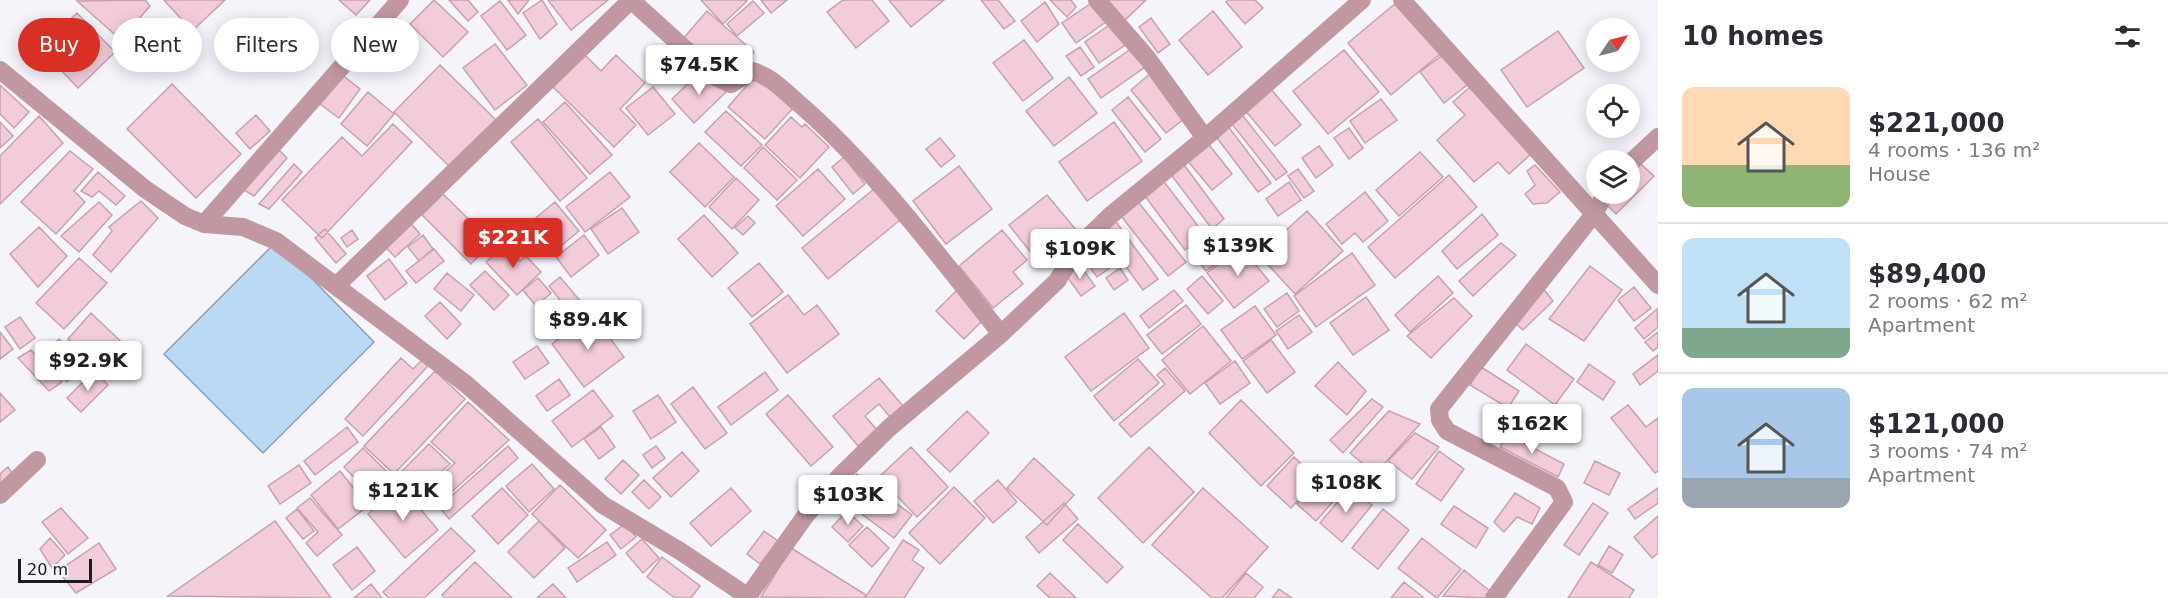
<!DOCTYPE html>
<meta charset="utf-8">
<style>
body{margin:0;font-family:"DejaVu Sans",sans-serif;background:#f2f2f3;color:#2b2b33;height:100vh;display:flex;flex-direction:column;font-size:22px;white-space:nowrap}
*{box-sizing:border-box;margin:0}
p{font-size:20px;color:#7c7c81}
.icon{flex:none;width:33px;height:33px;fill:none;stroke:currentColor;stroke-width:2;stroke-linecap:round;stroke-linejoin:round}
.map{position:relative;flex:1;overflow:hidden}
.details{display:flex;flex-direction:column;background:#fff;width:510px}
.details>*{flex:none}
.guide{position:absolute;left:18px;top:18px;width:570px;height:54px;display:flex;gap:12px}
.needle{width:39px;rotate:55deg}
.controls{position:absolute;left:1586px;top:18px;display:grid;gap:12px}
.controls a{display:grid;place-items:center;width:54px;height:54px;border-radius:50%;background:#fff;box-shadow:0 3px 15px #0003;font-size:30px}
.scale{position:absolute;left:18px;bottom:15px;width:74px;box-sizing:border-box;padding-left:6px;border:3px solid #1d1a26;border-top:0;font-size:16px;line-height:21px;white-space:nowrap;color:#1d1a26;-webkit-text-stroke:4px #f5f4fb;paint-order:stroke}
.price{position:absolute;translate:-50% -51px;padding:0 14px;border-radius:6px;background:#fff;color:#222;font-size:20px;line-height:39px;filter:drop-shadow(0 2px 3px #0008)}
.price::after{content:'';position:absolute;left:50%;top:36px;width:18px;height:14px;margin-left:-9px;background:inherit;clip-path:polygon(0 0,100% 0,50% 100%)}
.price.selected{background:#d93025;color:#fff}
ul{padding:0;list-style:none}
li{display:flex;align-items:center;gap:18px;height:150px;padding:0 24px}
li+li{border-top:2px solid #e1e1e2}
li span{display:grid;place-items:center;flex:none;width:168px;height:120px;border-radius:12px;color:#555}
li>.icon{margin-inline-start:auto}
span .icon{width:72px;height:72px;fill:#fffc;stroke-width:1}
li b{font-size:26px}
h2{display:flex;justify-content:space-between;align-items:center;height:72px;padding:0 24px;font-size:26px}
.tag{padding:0 21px;border-radius:27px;background:#fff;box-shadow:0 3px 15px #0003;font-size:21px;line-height:54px}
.tag.selected{background:#d93025;color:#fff}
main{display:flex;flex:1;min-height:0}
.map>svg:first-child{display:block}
.water{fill:#bbd8f4;stroke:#8c9fb6;stroke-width:1.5}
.building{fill:#f3ccda;stroke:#c6a1ae;stroke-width:1.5}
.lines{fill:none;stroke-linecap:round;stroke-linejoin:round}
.street{stroke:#c198a1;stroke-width:18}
</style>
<main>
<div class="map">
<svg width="1658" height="598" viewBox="0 0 1658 598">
<rect width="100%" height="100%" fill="#f5f4fb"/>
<path class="water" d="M276,242L374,342L263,453L164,354Z"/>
<path class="building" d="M145,0L150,6L121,40L77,1Z
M164,0H225L192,31Z
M339,0H370L356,15Z
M434,0L468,32L443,57L410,24Z
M449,0H468L478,12L468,21Z
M508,0H529L518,14Z
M542,0L557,24L540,39L523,13Z
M548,0H608L571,30Z
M701,0H745L747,1L723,24Z
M761,0H787L771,13Z
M843,0H872L889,21L856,48L827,12Z
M889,0H944L911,27Z
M981,0H998L1015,21L1004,29Z
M1050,0H1071L1076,7L1067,17Z
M1096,0L1110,19L1076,43L1062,23Z
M1104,0H1146L1124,21Z
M1228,0H1255L1263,8L1245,24L1226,2Z
M500,1L526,35L507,50L481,16Z
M753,1L764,13L737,36L727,24Z
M1045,2L1059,24L1037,42L1021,21Z
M1397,2L1440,54L1391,95L1348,43Z
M707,11L754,52L729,82L682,40Z
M1213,11L1242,47L1208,75L1179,40Z
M77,13L115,52L78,88L40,48Z
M1151,18L1170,44L1158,53L1139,27Z
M1111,24L1125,45L1099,63L1085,42Z
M1558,31L1584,68L1527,107L1501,70Z
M1024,40L1053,78L1023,101L993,63Z
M495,44L527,85L495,110L463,68Z
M1135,46L1148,65L1101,98L1088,79Z
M1080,47L1094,67L1081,76L1066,56Z
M580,50L601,71L616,55L645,83L620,109L636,125L614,147L548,82Z
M1344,50L1379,92L1328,134L1293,91Z
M1444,54L1467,85L1444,103L1420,72Z
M440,65L498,122L452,169L394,112Z
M704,68L726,92L694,123L672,99Z
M1152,72L1188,116L1166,133L1131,90Z
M341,74L360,89L339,118L320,104Z
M757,74L794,107L765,139L728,107Z
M1069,77L1097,113L1054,146L1026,111Z
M1265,82L1301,125L1275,146L1239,103Z
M172,84L241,154L196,198L127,129Z
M0,85L29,112L14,128L0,114Z
M1471,86L1531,154L1509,174L1498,162L1474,182L1437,140L1465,115L1453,102Z
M653,87L675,114L648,135L626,108Z
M368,92L394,114L367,146L341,124Z
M1128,97L1161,139L1145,152L1112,110Z
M1381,99L1397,120L1365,143L1350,121Z
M565,102L612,155L590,174L543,122Z
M1236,107L1287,172L1276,180L1225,115Z
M726,111L762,145L741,166L705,132Z
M256,115L270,131L250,149L236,133Z
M39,116L63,143L0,204V156Z
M791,117L802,127L805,124L829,147L800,178L765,145Z
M538,119L587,178L560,201L511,142Z
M1224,121L1271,183L1258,192L1211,130Z
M0,122L13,136L0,148Z
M1114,122L1142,161L1087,201L1059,162Z
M393,124L412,142L322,238L282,200L342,137L362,156Z
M1349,128L1363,148L1349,159L1334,138Z
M1203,137L1232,174L1212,190L1182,154Z
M940,138L955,156L941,167L926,149Z
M699,143L734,177L705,207L670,172Z
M1319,146L1333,165L1316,178L1302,158Z
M763,147L797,180L777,200L744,168Z
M277,148L287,158L254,196L241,188Z
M70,151L93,169L74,191L85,202L56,234L21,202Z
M1420,152L1443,177L1399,216L1376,190Z
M1176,154L1224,219L1212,229L1163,164Z
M844,157L865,184L853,194L832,167Z
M294,164L302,172L269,209L259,204Z
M1641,164L1654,176L1616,214L1604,202L1612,194H1629V176Z
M1535,165L1560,192L1547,203L1533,204L1525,194L1535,185L1527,171Z
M959,166L992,209L946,244L913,201Z
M818,169L845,199L803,236L776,206Z
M1298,169L1314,191L1304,198L1288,176Z
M98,172L125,196L116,205L99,191L92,197L81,191Z
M610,172L630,197L585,232L566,207Z
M1158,174L1205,235L1185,250L1139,188Z
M1449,175L1477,207L1395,278L1368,247Z
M736,178L759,200L732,229L709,207Z
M1289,182L1301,200L1278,216L1266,199Z
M874,189L900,220L828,279L802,248Z
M1365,192L1388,221L1363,242L1355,233L1342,244L1326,224Z
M443,194L492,242L471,264L422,215Z
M1047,195L1076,230L1037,260L1009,225Z
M1135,198L1186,262L1168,276L1118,212Z
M141,201L158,218L111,272L93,255L112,231L109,227Z
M99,202L112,215L79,252L61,236Z
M555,202L579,231L556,250L532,221Z
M622,208L639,232L608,254L591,229Z
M1307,211L1343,251L1295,294L1259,255Z
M1482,214L1498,235L1457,269L1442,251Z
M704,215L738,253L712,277L678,239Z
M748,216L755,223L743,235L735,228Z
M1113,218L1158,279L1143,290L1098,229Z
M407,219L420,234L395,257L381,242Z
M39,227L67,256L38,287L10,254Z
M325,229L346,254L336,263L315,238Z
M352,230L358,239L347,247L341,238Z
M1002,230L1027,260L1013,272L1023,284L993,308L959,266Z
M1093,234L1114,265L1097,277L1075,246Z
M423,235L433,249L419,261L408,247Z
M584,235L599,255L571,277L556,257Z
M1226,242L1233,251L1206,271L1199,262Z
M1501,243L1516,255L1473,296L1459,281Z
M505,245L520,261L526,256L541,272L517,295L486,262Z
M1241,247L1269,281L1234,308L1207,273Z
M434,249L444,261L416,283L406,271Z
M1352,253L1375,285L1316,327L1294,296Z
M79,258L107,283L64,329L36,303Z
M389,259L407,283L385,300L367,276Z
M759,263L783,292L752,317L728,288Z
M1079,264L1095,286L1081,296L1065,274Z
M1590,266L1622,290L1584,341L1549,319Z
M1120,268L1128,280L1114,290L1106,278Z
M485,271L509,295L494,310L470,285Z
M447,273L474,295L461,311L434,289Z
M1202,276L1223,301L1208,314L1187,289Z
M1438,276L1453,293L1410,332L1395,315Z
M560,277L586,308L574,318L549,286Z
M538,278L551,293L536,306L523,290Z
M1537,281L1553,301L1523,330L1508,316Z
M1634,287L1651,308L1634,321L1618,300Z
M957,290L984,319L964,339L936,311Z
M1174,290L1183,301L1149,328L1140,316Z
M1287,293L1299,311L1277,327L1264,309Z
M788,295L804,315L817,305L839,334L787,373L750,324Z
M1366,297L1389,330L1353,355L1330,323Z
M1454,298L1472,316L1431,358L1407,336Z
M440,302L461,324L447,339L425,316Z
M1186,305L1201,324L1162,354L1147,335Z
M1255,306L1276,335L1242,359L1221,330Z
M1657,309L1658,327L1644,339L1635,328Z
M91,313L133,353L114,376L68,339Z
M1124,313L1149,348L1091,391L1065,357Z
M592,314L624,357L584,387L552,344Z
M1299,315L1312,332L1288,349L1276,331Z
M20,317L35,338L20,349L5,327Z
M1203,326L1231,361L1190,394L1162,360Z
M0,332L13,349L0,359Z
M1658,332V347L1653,351L1645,342Z
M59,339L85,363L67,382L41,357Z
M1271,340L1295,372L1267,393L1243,361Z
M1526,344L1574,379L1555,405L1507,370Z
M537,346L549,363L525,379L513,362Z
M31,350L62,382L49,391L18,358Z
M1658,355V371L1640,385L1633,374Z
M401,358L413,369L422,360L428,366L363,436L345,419Z
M1138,359L1159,383L1114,421L1094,396Z
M1235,361L1250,383L1220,404L1205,383Z
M1338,362L1366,391L1347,415L1315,386Z
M1589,364L1615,382L1603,400L1577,382Z
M1481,367L1519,391L1508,408L1470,385Z
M1165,368L1185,391L1131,437L1119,424L1165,384L1157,375Z
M94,371L108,385L81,412L67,398Z
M435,371L465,399L394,474L364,446Z
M765,372L778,390L731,425L718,407Z
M879,378L903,406L890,417L879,404L865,416L877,430L858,446L833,416Z
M559,379L570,395L547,411L536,396Z
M693,387L727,433L705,449L671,404Z
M593,390L613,416L572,447L552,421Z
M0,393L15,410L0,422Z
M658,395L676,422L651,439L633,411Z
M788,395L833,447L811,466L766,414Z
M1372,399L1383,407L1343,453L1330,440Z
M1241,400L1294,453L1261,486L1209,433Z
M468,402L509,440L435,507L422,493L455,463L431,442Z
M1628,405L1646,427L1658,418V471L1655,473L1611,418Z
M967,411L989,433L950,472L927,450Z
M1389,411L1420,424L1375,474L1350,453Z
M347,427L358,442L315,475L304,461Z
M601,427L615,447L599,459L584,439Z
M1415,433L1439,447L1412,479L1388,461Z
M1507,434L1564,464L1558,477L1500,447Z
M429,444L450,464L417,493L400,473Z
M508,446L518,458L449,519L439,507Z
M656,446L665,458L652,468L643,455Z
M911,447L948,487L917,517L879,477Z
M1149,447L1194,492L1143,543L1098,498Z
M363,448L395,480L376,500L344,467Z
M1439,451L1464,469L1441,501L1416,484Z
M682,452L699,471L671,497L653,478Z
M1294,457L1318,479L1291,508L1267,486Z
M1034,458L1074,495L1047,525L1007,488Z
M623,460L639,475L621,494L605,479Z
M1595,461L1620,473L1609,495L1584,483Z
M532,464L554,489L529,512L506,486Z
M299,465L311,483L280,504L268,486Z
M1329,466L1349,483L1316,521L1297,504Z
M8,467L13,475L0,490V474Z
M340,471L368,506L338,529L311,495Z
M857,474L912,515L894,538L840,498Z
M644,480L661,497L649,509L632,492Z
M998,480L1017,502L993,523L974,501Z
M560,485L606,530L578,558L532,514Z
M401,486L438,530L405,558L368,514Z
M954,487L985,518L940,564L909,533Z
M1350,487L1372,505L1342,542L1320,523Z
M502,488L528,515L498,544L472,516Z
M731,488L751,511L711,546L690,523Z
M1203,488L1268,547L1222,598H1212L1152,545Z
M1658,488V503L1635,519L1628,509Z
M1515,493L1540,508L1532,524L1517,517L1504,532L1494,522Z
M310,498L342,535L317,556L306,543L318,532L297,508Z
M1064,503L1078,519L1039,553L1026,537Z
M1593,503L1608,513L1579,555L1564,545Z
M1454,506L1488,528L1476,548L1441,524Z
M61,508L88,538L68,554L42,522Z
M297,509L314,531L303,539L286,518Z
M1383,509L1409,530L1378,569L1352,548Z
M847,511L863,526L848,542L832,527Z
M1658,516V553L1652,558L1634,537Z
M275,521L331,598L168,596Z
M539,521L565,548L534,578L508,552Z
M625,524L636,537L621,549L610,535Z
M1078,524L1123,567L1107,583L1063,540Z
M867,527L889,548L872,567L849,545Z
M451,528L475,551L424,598H389L383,592Z
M764,531L778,541L760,564L747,554Z
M50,538L65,555L52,568L40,549Z
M1422,538L1461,569L1437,598L1398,568Z
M642,539L659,558L643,573L626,553Z
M903,540L919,550L912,560L924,568L904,598H865Z
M607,542L616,555L577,582L568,568Z
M99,543L116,569L76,593L58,571Z
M1609,546L1623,555L1612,573L1598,565Z
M357,547L375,571L352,590L333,565Z
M791,548L866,595L864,598L761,597Z
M662,557L700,586L691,598H675L647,577Z
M475,562L512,598H445L442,595Z
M1591,562L1634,590L1629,598H1568Z
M1464,570L1491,592L1486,598L1443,596Z
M1050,573L1076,598H1050L1037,586Z
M1246,573L1263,587L1254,598H1226Z
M1404,582L1423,597V598H1391Z
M371,584L382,598H354Z
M553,584L566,598H537Z
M1279,589L1292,598H1272Z"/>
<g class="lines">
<path class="street" d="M631,0L716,77L731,84L752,71C770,76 782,89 796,101C873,167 938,255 1001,334
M1097,0L1148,59L1205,138
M1402,0L1658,285
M0,70L145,189L185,216L204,224L243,227L276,241L466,384L603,505L680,551L750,598
M1629,164L1658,137
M204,224L400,0
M337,285L631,0
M0,495L37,460
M747,598L806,515L839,477L889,428L1001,334L1057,281L1079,246L1111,215L1205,138L1362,0
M1494,598L1564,502L1557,488L1447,431L1440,420L1439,409L1594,214L1605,194"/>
</g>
</svg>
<div class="controls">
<a><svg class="needle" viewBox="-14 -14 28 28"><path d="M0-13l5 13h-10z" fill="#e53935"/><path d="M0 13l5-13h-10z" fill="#7c7c81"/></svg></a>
<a><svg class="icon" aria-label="locate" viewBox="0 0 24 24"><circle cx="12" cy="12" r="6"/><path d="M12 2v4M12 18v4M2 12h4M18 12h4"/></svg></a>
<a><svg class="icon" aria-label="layers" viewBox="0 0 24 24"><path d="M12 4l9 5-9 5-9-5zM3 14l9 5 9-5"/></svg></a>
</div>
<div class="scale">20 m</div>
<b class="price" style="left:699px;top:96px">$74.5K</b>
<b class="price selected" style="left:513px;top:269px">$221K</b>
<b class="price" style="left:1238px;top:277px">$139K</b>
<b class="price" style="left:1080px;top:280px">$109K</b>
<b class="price" style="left:588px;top:351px">$89.4K</b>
<b class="price" style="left:88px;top:392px">$92.9K</b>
<b class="price" style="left:1532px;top:455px">$162K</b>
<b class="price" style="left:1346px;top:514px">$108K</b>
<b class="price" style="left:403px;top:522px">$121K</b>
<b class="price" style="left:848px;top:526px">$103K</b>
<div class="guide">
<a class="tag selected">Buy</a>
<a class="tag">Rent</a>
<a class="tag">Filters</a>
<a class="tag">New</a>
</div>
</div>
<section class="details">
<h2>10 homes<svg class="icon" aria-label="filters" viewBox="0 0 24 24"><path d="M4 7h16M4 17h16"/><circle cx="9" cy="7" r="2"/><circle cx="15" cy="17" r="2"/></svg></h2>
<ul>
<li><span style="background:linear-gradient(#ffd9b3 65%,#8fb573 0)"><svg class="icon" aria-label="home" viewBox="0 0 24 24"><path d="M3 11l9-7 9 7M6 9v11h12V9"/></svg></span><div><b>$221,000</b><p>4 rooms · 136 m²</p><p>House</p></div></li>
<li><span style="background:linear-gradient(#bfe0f5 75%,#7fa58c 0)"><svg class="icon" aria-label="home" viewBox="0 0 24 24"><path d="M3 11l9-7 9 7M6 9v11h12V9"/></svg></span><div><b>$89,400</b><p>2 rooms · 62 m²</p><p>Apartment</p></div></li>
<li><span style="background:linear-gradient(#a9c7e8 75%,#9aa5b1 0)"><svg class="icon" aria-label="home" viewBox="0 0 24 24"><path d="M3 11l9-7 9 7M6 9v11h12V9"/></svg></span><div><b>$121,000</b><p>3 rooms · 74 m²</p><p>Apartment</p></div></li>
</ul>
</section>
</main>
